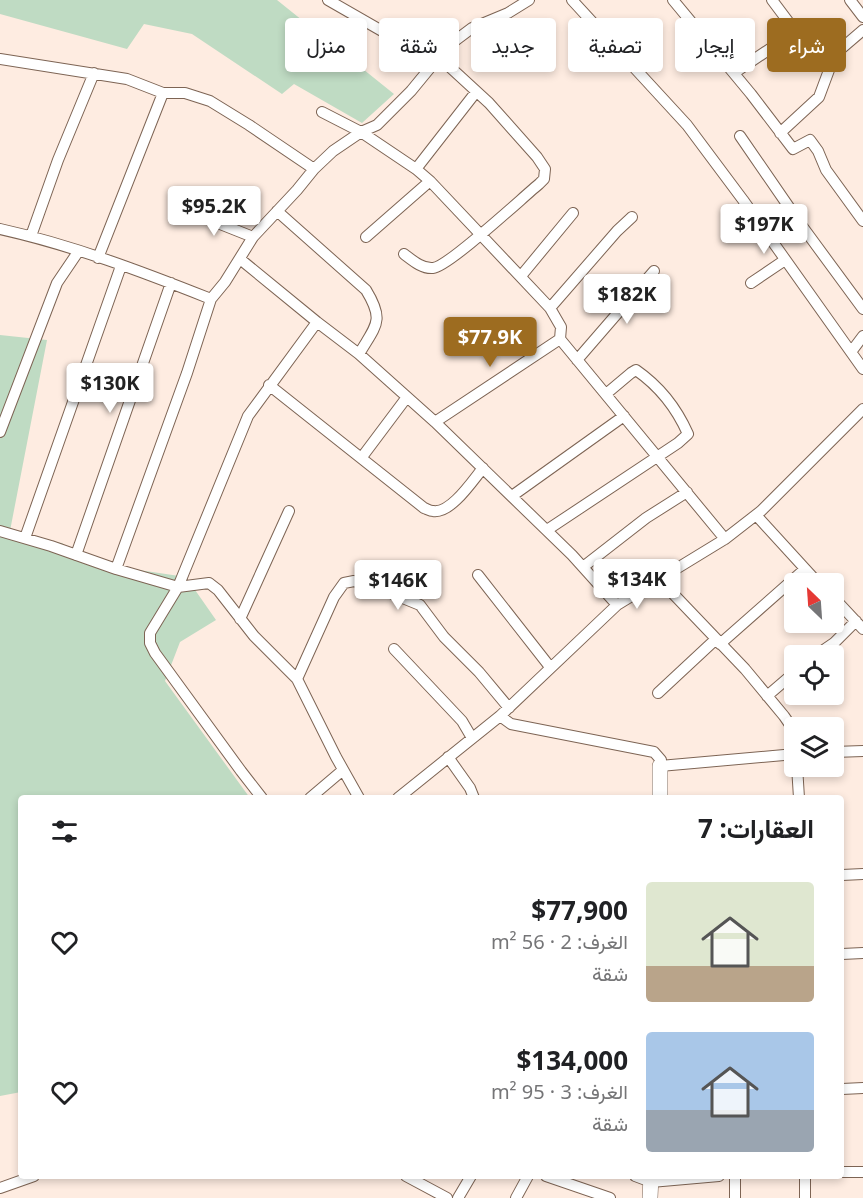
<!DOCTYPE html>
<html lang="ar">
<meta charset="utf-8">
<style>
body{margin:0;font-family:"Noto Sans",Vazirmatn,sans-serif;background:#f2f2f2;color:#202124;direction:rtl;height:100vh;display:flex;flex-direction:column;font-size:22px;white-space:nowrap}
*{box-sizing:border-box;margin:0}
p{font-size:20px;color:#757577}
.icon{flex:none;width:33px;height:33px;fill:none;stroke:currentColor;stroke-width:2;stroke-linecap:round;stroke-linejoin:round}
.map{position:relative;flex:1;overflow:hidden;direction:ltr}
.details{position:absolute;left:18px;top:795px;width:826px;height:384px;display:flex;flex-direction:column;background:#fff;border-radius:6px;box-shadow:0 3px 9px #0003;direction:rtl}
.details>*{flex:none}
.guide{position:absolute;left:18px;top:18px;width:828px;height:54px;direction:rtl;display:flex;gap:12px}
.needle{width:39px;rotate:335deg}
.fabs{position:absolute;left:784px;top:573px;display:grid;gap:12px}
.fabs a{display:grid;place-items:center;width:60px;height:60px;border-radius:6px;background:#fff;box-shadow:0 3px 9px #0003;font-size:30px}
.price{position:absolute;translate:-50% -51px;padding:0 14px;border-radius:6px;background:#fff;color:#222;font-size:20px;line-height:39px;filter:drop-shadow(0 2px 3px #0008)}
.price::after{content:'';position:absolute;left:50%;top:36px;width:18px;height:14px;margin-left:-9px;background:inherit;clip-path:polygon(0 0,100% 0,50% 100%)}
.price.current{background:#9d6c20;color:#fff}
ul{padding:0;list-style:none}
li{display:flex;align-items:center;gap:18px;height:150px;padding:0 30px}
li span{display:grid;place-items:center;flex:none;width:168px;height:120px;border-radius:6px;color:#555}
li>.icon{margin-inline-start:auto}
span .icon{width:72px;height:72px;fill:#fffc;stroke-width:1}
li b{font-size:26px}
h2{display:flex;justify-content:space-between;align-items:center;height:72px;padding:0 30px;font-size:26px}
.tag{padding:0 21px;border-radius:6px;background:#fff;box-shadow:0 3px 9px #0003;font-size:21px;line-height:54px}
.tag.current{background:#9d6c20;color:#fff}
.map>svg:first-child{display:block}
.green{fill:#bfdbc3}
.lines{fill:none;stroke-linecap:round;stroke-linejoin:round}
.street-casing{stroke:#7d6454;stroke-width:12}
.secondary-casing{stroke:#7d6454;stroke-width:16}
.street{stroke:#fff;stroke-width:10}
.secondary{stroke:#fff;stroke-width:15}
</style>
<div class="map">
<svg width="863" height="1198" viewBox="0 0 863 1198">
<rect width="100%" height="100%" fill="#feece1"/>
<path class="green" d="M0,0H277L394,94L362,123L294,84L282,94L192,34L144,24L127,49L0,14Z
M0,335L47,340L9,536L62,543L85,562L186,577L216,620L180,642L165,681L250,798H21V1092L0,1096Z"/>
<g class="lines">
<g class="street-casing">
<path id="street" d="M328,0L396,39L439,57L489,103L537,157L545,169L544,179L539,184C522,198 448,267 433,268C422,269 412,260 404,254
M572,0L687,125L743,200L863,369
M673,0L751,94L793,149L810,140L818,151L826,170L863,221
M772,0L811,52
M850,0L863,17
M0,59L127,79L163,93H185L210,101L249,125L314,169
M734,73L795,32
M322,112L361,132L416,169L430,181L550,308L561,327L560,339L725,539
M780,133L819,97L835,54L863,30
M740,136L802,226L863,309
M416,169L476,92
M185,210L253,237
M277,211L366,290C385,321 376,325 359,354
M0,229C72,245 143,272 211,299
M31,236L58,160L94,73
M366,237L430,181
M98,258L163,93
M240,259L317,322L359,354L435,422L572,555L617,605
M521,276L573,213
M751,283L785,260
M550,308L617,231L632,217
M851,352L863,336
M577,360L654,271
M269,385L424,508C427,509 430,511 433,511C451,514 473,480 483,468
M435,422L560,339
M0,432L57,283L78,252
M362,457L407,397
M512,496L624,416
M756,515L819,584
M547,530L678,443L688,434C677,409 659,386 636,370L631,373L606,394
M0,531L51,546L116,569
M25,538L121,266
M76,555L171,283
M583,567L646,518L687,492
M478,575L550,667
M659,579L745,669L784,716L795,732
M834,598L863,629
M240,619L289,511
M720,644L805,569
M394,649L462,721L472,738
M815,656L834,643L856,621
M297,679L334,597L344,583L354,581L388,592L420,605L444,637L479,672L509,708
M658,693L716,639
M767,696L795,672
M500,716L511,724L654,752L661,760L660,766L795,754
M834,752L863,751
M448,757L470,788L474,798
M797,766L799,798
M262,798L241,771L155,653L150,643V633L178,587L248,416L317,322
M310,798L343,770
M359,798L336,757L297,679L254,636L218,590L209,583L178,587L116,569L187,373L211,299L225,282L253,237L297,190L314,169L333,151L361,132L377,125L411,91L448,46L472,28L508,13L529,0
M398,798L500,716L617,605L725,539L761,511L863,409
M842,875L863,874
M842,954L863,953
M842,1089L863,1088
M842,1172H863
M406,1176L447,1198
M546,1176L610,1198
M635,1176L651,1182L719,1176
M805,1176V1198
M0,1188L34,1176
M458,1198L471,1176
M516,1198L528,1176
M735,1198V1176"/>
</g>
<g class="secondary-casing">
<path id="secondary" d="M660,798V766
M650,1198L651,1176"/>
</g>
<use href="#street" class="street"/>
<use href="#secondary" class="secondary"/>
</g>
</svg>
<div class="fabs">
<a><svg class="needle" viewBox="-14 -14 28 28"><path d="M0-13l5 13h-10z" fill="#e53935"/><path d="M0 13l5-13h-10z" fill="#757577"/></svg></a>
<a><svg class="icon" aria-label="locate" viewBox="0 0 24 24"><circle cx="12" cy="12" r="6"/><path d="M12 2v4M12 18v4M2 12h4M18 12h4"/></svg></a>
<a><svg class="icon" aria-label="layers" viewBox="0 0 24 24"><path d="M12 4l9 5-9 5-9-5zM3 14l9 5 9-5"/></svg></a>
</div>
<b class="price" style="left:214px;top:237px">$95.2K</b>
<b class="price" style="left:764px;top:255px">$197K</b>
<b class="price" style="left:627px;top:325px">$182K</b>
<b class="price current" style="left:490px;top:368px">$77.9K</b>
<b class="price" style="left:110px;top:414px">$130K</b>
<b class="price" style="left:637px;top:610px">$134K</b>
<b class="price" style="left:398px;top:611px">$146K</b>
<div class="guide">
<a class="tag current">شراء</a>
<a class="tag">إيجار</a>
<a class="tag">تصفية</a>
<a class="tag">جديد</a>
<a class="tag">شقة</a>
<a class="tag">منزل</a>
</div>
<section class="details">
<h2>العقارات: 7<svg class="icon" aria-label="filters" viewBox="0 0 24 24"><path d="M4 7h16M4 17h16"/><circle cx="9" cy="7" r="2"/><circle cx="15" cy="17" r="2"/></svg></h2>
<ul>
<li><span style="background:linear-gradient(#dfe7d0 70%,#b9a48a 0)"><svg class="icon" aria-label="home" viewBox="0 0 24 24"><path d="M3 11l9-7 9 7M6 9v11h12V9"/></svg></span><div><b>$77,900</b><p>الغرف: 2 · 56 m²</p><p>شقة</p></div><svg class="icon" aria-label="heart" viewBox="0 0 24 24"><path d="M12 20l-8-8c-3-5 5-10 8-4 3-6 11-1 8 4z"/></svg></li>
<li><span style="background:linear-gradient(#a9c7e8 65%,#9aa5b1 0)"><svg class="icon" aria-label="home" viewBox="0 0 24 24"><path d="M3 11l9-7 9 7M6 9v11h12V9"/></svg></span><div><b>$134,000</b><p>الغرف: 3 · 95 m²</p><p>شقة</p></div><svg class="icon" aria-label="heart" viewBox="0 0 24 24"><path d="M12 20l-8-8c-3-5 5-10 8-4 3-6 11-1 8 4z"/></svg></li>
</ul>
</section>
</div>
